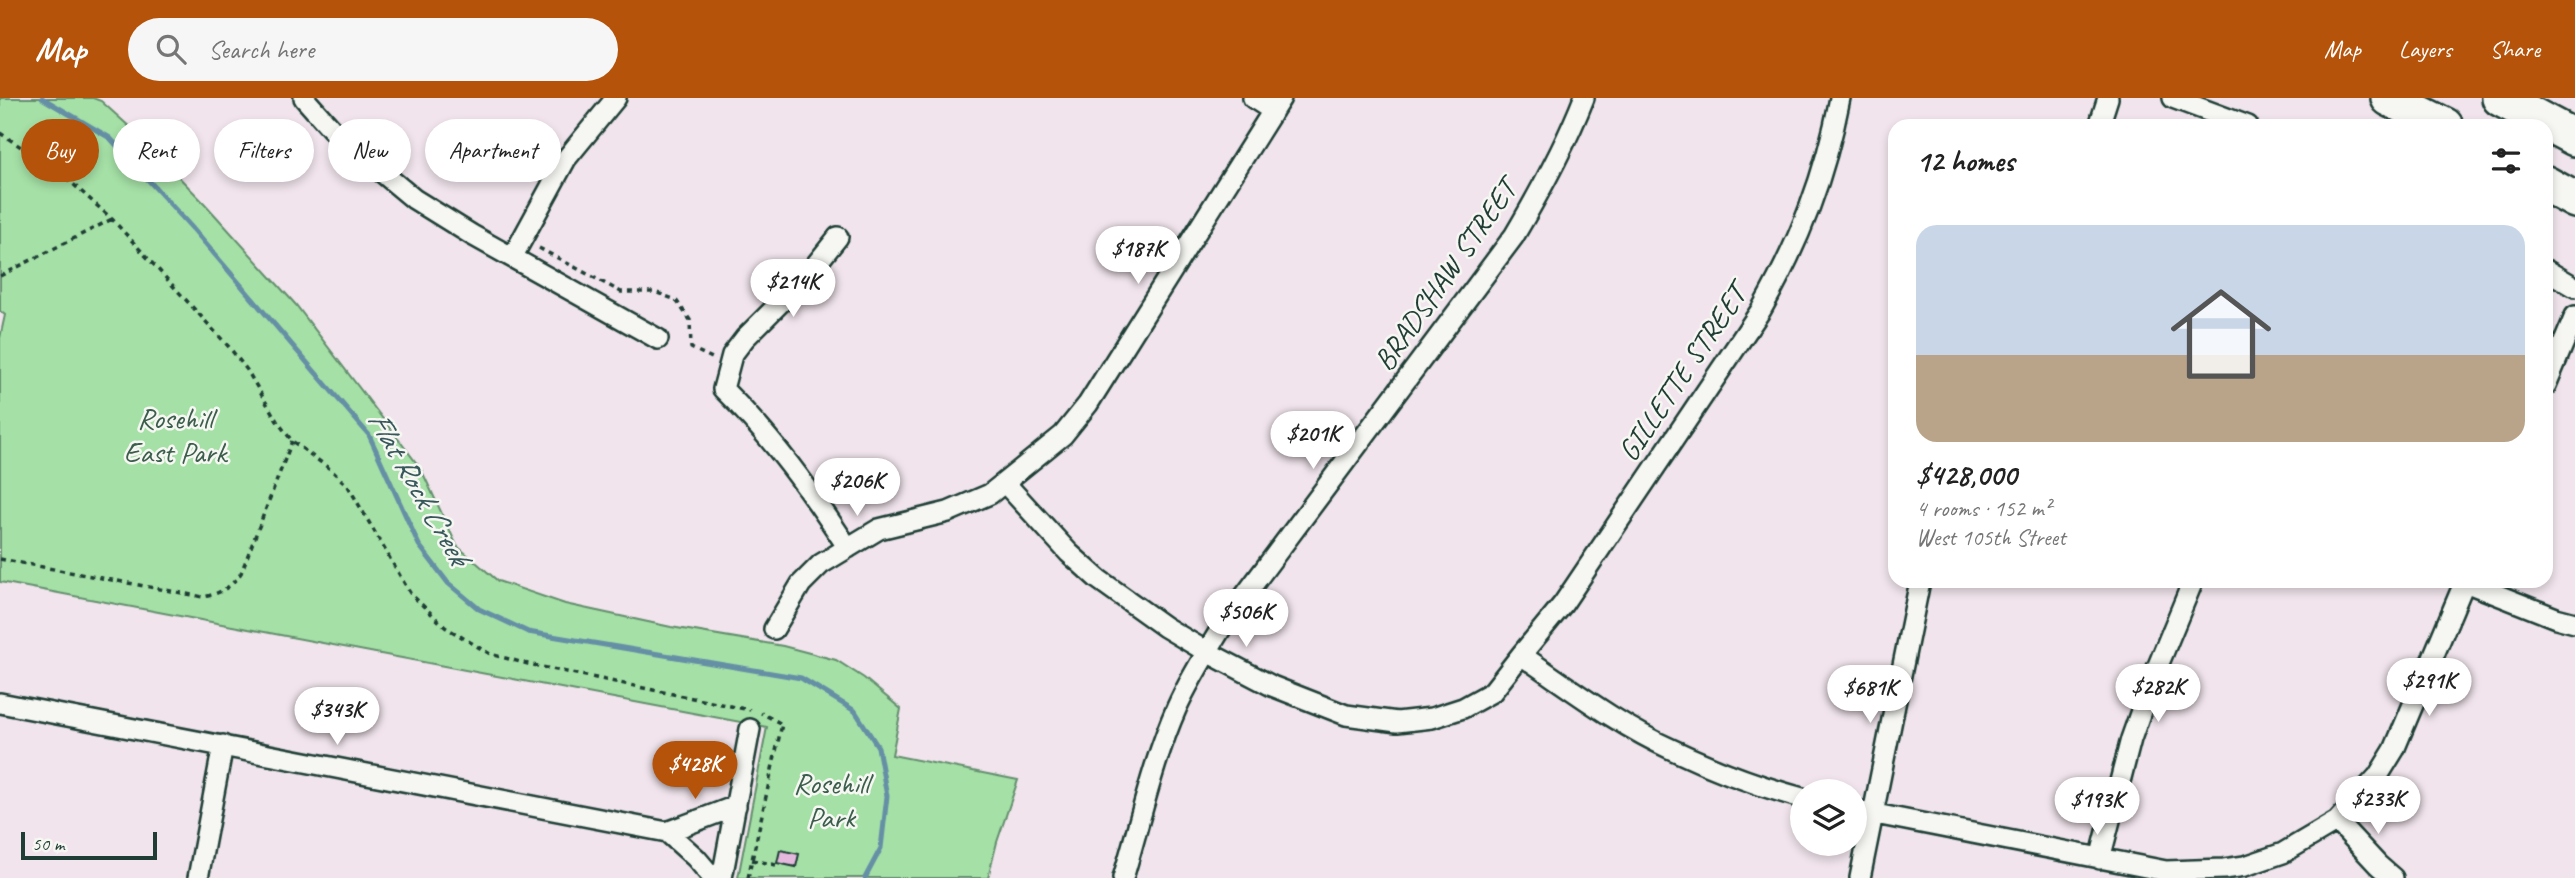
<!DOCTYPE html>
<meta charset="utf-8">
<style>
body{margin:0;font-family:Caveat,sans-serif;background:#f6f6f6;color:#222;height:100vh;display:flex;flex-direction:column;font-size:26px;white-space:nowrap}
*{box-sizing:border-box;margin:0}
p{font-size:23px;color:#767676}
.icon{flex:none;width:38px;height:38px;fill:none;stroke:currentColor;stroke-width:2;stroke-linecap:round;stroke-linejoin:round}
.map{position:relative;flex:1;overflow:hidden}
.panel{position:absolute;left:1888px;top:21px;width:665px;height:469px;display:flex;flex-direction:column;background:#fff;border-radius:21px;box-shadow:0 4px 10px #0003}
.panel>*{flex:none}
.banner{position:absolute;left:21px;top:21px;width:665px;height:63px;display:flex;gap:14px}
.tools{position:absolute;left:1790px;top:681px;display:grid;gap:14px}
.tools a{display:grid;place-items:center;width:77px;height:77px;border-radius:50%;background:#fff;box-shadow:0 4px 10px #0003;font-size:35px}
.scale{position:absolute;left:21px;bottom:18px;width:136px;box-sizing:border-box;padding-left:7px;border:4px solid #1f3d34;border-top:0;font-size:19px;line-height:24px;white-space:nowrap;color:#1f3d34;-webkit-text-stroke:5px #f6f6f2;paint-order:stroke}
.price{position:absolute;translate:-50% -60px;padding:0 16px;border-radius:24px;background:#fff;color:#222;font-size:23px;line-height:46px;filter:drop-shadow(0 2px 4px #0008)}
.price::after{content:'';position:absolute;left:50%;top:42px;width:21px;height:16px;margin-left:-10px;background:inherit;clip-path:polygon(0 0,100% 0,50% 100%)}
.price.selected{background:#b45309;color:#fff}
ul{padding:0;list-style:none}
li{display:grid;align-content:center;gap:14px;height:371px;padding:0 28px}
li span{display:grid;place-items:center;height:217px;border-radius:21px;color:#555}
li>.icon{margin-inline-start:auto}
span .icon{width:126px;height:126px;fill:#fffc;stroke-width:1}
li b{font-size:30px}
h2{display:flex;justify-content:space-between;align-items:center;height:84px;padding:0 28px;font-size:30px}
.pill{padding:0 24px;border-radius:32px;background:#fff;box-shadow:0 4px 10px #0003;font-size:24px;line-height:63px}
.pill.selected{background:#b45309;color:#fff}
header{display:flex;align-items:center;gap:42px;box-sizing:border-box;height:98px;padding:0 35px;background:#b45309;color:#fff}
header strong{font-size:33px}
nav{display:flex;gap:38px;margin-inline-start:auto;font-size:24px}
.search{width:490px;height:63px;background:#f6f6f6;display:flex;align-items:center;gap:18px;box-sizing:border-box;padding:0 24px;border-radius:38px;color:#767676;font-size:26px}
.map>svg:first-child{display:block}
.green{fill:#a5e0a6;stroke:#628e6d;stroke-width:2}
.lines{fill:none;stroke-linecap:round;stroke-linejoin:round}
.stream{stroke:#658fa5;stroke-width:5}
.building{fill:#e5b9de;stroke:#1f3d34;stroke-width:2}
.street-casing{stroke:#1f3d34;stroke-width:24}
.highway-casing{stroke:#1f3d34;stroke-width:40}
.path{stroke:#1f3d34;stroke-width:3.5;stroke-dasharray:5 5;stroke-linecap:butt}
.street{stroke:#f6f6f2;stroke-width:19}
.highway{stroke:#f6f6f2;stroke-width:35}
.labels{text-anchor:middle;stroke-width:5;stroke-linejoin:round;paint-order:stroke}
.street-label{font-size:30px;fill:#1f3d34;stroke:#f6f6f2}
.park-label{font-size:30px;fill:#3a5e4b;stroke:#f6f6f2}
.water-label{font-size:32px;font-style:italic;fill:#36585a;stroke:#f6f6f2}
</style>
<header>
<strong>Map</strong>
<div class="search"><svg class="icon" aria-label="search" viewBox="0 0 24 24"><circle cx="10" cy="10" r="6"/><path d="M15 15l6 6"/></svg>Search here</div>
<nav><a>Map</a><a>Layers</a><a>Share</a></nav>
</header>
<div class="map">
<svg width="2575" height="780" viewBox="0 0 2575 780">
<rect width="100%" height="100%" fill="#f1e4ec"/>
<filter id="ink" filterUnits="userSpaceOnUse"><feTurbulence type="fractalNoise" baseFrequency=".0143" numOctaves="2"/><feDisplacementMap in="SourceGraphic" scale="14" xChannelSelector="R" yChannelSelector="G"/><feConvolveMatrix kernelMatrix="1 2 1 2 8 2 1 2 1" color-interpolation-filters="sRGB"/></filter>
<g filter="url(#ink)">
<path class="green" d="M0,0H93L101,3L132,31L205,106L296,207L421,371L457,448L498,483L565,506L671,529L783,548L836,562L864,580L901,611L892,657L1018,682L997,744L988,780H738L767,629L0,484V240L5,217L0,213Z"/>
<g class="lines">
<path class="stream" d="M42,0L110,40L193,131L369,337L419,447L448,485L479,511L528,534L801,580L855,613L878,649L887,698L881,750L865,780"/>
</g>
<path class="building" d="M780,752L799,756L796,769L777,765Z"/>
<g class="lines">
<g class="street-casing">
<path id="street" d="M304,0L336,36L414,101L472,137L658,241
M1253,0L1273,13
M2173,0L2248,28
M2099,28L2108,0
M838,139L806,179L745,240L732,257L723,291C773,340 810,392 848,450
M513,158L566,61L616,0
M2546,172L2575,189
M2546,287L2575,218
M1005,385L1069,455L1098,481L1165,529L1207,554L1272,588L1346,617L1397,624L1432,620L1463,610L1492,594L1521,557L1563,506L1761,212C1800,143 1825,78 1840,0
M2465,484L2556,520L2575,525
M774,531L801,486L821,466L879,431L948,414L990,396L1063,337L1088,306L1281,0
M1521,557C1570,590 1618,627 1671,651C1713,671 1758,688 1802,700
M0,605L667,734L736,708
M1855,712L2166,773L2224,771L2245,768L2283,755L2337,723L2378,678L2394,652L2465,483
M2337,723L2378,767L2393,780
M667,734L696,760L713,780
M2100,761L2131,641L2152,582L2193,483
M198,780L223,647
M722,780L750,631
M1123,780C1140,724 1153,663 1177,609C1190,580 1208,552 1225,524L1514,138C1540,94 1565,49 1584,0
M1860,780L1920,483"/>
</g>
<g class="highway-casing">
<path id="highway" d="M2389,0L2445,28
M2500,0L2575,40
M2546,86L2575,102"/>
</g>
<path class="path" d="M0,35L63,77L112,121L229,249L247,272L277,323L292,343L330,371L348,388L410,495L445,529L490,556L528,566L750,612
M539,150L621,194H655L676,202L690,222L691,250L712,260
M0,178L112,121
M0,461L203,499C220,496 231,489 241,475L292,343
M752,762L776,767
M748,780L782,626L761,615"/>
<use href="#street" class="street"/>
<use href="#highway" class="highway"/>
</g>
</g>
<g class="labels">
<g class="street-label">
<text transform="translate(1445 177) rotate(-55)" y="10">BRADSHAW STREET</text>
<text transform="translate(1682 275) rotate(-56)" y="10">GILLETTE STREET</text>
</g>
<g class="park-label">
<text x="175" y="330">Rosehill<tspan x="175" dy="34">East Park</tspan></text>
<text x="831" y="695">Rosehill<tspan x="831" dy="34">Park</tspan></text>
</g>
<g class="water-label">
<text transform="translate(419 389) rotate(60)" y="11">Flat Rock Creek</text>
</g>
</g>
</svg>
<div class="tools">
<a><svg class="icon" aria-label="layers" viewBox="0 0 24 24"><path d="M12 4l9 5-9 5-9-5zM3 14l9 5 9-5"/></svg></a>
</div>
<div class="scale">50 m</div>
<b class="price" style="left:1138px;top:188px">$187K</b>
<b class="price" style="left:793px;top:221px">$214K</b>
<b class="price" style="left:1313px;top:373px">$201K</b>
<b class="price" style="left:857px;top:420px">$206K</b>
<b class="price" style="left:1246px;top:551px">$506K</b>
<b class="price" style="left:2429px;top:620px">$291K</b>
<b class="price" style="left:2158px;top:626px">$282K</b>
<b class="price" style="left:1870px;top:627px">$681K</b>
<b class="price" style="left:337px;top:649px">$343K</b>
<b class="price selected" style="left:695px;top:703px">$428K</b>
<b class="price" style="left:2378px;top:738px">$233K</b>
<b class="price" style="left:2097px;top:739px">$193K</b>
<div class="banner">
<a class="pill selected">Buy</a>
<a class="pill">Rent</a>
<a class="pill">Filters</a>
<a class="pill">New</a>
<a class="pill">Apartment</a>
</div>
<section class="panel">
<h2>12 homes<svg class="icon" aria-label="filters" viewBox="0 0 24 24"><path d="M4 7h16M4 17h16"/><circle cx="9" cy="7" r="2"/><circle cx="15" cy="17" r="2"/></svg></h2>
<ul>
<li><span style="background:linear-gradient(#c9d6e8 60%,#b9a48a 0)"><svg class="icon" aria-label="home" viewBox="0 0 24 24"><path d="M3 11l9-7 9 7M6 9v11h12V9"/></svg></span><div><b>$428,000</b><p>4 rooms · 152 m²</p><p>West 105th Street</p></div></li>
</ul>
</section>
</div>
